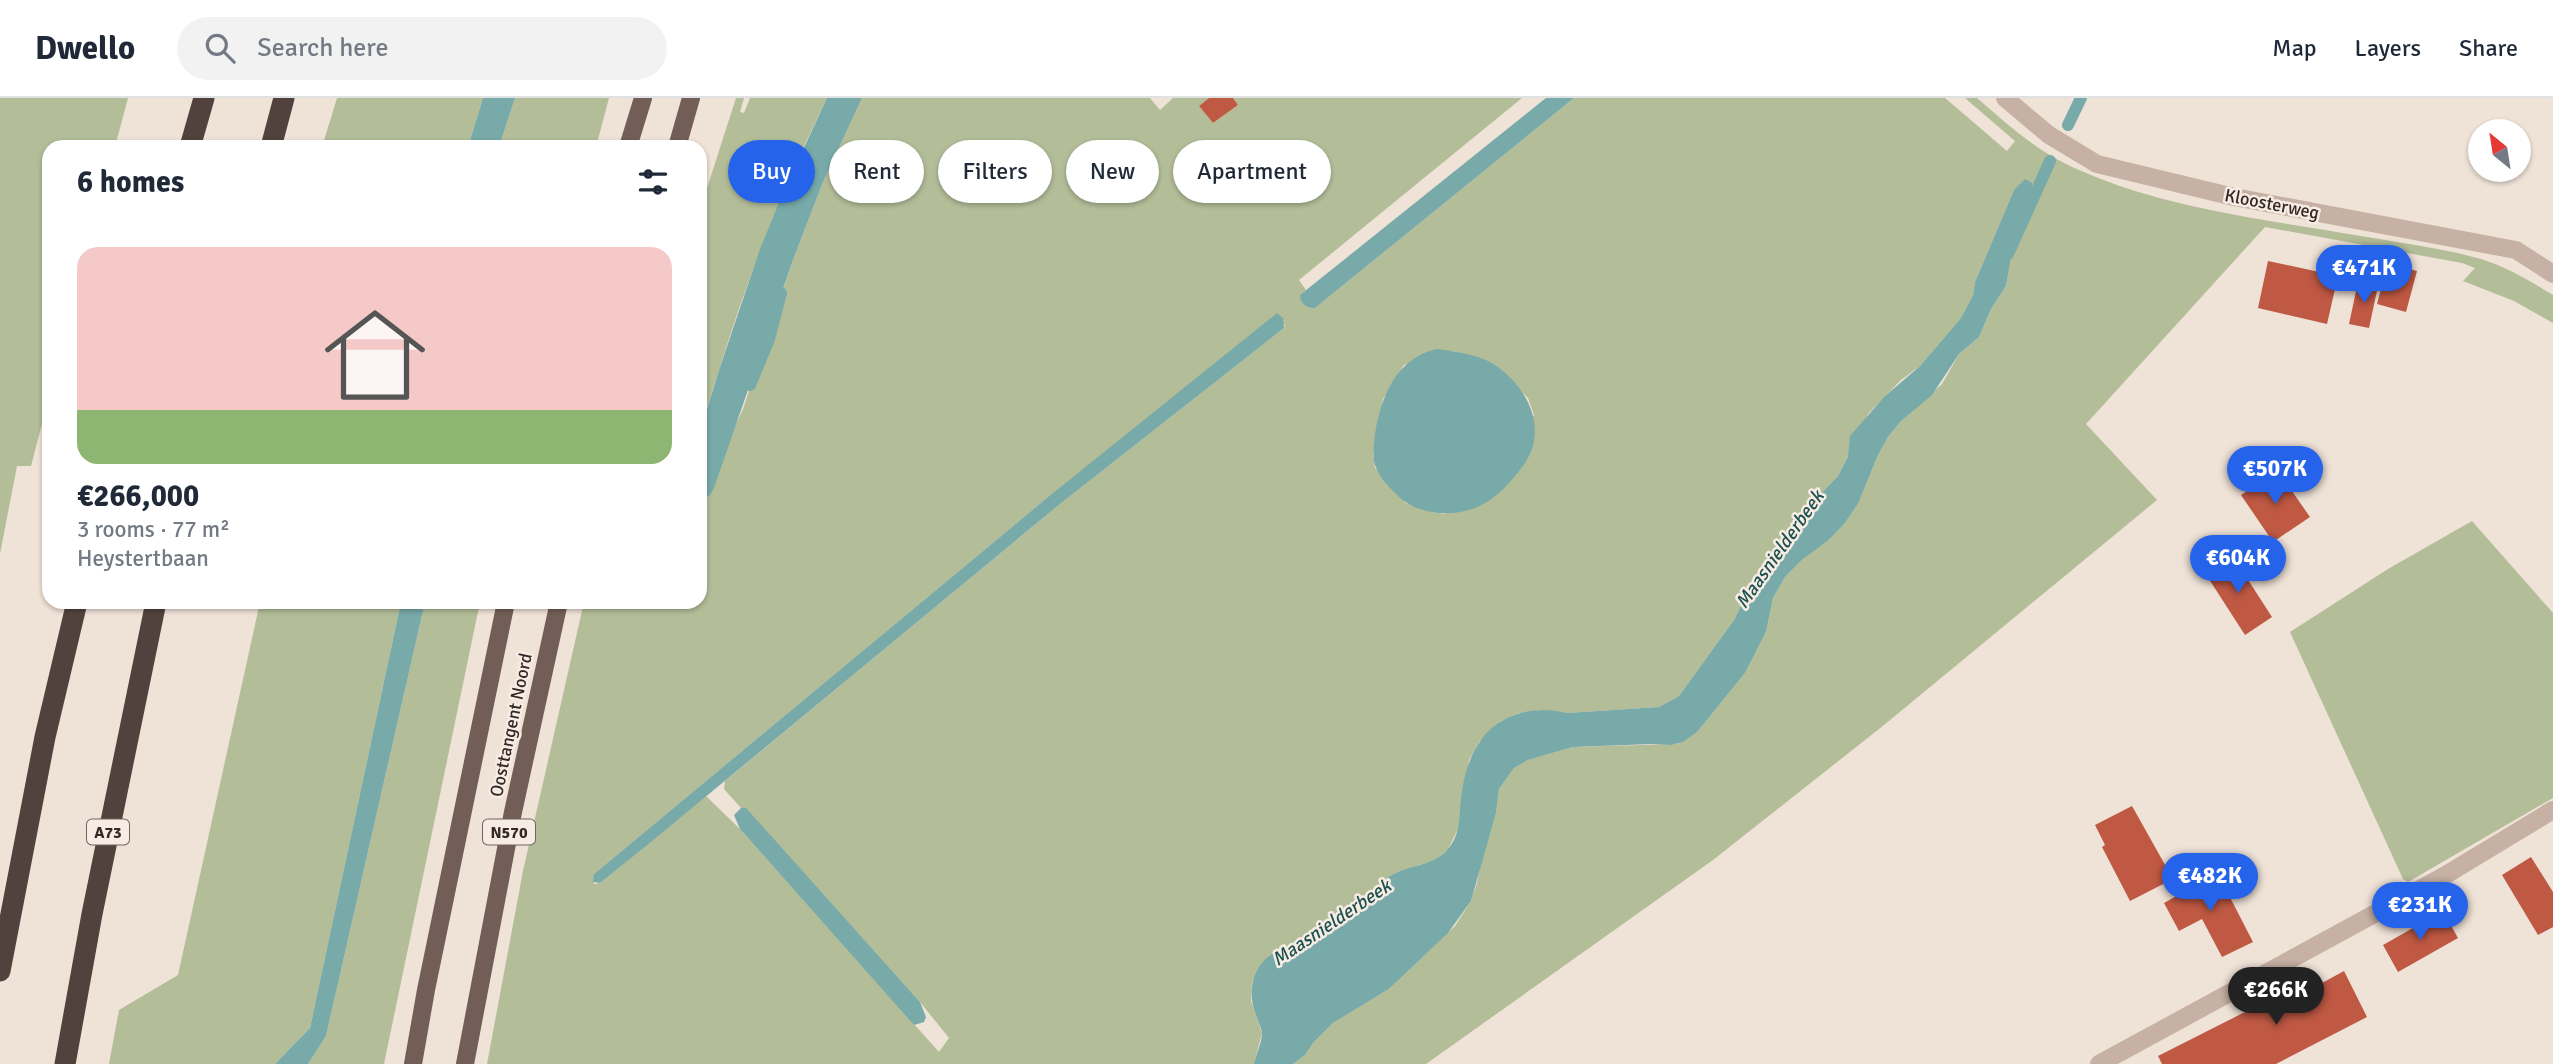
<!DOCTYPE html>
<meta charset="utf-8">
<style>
body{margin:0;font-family:Signika,sans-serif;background:#f2f2f3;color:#1f2937;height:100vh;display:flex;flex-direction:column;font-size:26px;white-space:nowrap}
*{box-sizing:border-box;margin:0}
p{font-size:23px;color:#747a83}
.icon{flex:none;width:38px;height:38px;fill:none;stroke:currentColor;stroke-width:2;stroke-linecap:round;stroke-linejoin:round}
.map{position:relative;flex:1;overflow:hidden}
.drawer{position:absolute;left:42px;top:42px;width:665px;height:469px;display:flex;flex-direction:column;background:#fff;border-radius:21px;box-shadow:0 2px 5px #0004}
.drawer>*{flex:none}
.banner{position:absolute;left:728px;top:42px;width:665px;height:63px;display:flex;gap:14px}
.needle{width:46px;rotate:330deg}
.fabs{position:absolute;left:2468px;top:21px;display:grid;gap:14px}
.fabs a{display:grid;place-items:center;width:63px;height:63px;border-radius:50%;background:#fff;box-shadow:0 2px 5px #0004;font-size:35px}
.price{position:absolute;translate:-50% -60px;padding:0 16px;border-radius:24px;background:#2563eb;color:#fff;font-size:23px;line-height:46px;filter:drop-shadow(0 2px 4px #0008)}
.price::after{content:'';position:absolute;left:50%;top:42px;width:21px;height:16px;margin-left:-10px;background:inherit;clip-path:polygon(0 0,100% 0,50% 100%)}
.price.active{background:#222;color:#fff}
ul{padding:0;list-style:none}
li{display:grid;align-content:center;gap:14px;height:371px;padding:0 35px}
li+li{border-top:2px solid #e0e1e3}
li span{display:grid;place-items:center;height:217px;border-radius:21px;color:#555}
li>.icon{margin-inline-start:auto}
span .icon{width:126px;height:126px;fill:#fffc;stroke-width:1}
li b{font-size:30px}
h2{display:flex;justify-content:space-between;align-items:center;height:84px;padding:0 35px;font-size:30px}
.chip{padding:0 24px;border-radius:32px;background:#fff;box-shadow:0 2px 5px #0004;font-size:24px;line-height:63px}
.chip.active{background:#2563eb;color:#fff}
header{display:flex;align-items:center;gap:42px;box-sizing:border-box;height:98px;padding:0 35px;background:#fff;border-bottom:2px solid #e0e1e3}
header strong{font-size:33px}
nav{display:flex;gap:38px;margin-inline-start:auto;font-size:24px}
.search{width:490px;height:63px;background:#f2f2f3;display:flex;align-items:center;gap:18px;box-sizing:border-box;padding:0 24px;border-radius:38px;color:#747a83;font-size:26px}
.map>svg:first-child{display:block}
.green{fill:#b3bd98;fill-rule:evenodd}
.water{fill:#78aaa9}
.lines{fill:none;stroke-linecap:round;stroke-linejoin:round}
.stream{stroke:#78aaa9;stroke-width:12}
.building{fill:#c05944}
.street{stroke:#c6b1a4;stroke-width:18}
.primary{stroke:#735e57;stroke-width:18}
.highway{stroke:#52423d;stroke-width:21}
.labels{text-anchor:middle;stroke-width:5;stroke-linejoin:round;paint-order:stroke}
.shield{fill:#f7ece3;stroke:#6d635e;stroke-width:2}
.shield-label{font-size:16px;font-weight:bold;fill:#322825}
.street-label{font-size:18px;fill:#322825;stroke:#f7ece3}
.water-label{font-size:19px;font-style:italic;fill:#1d5150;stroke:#f7ece3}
</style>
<header>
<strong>Dwello</strong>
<div class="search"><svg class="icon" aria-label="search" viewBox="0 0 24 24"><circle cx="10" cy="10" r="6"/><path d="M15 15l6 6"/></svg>Search here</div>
<nav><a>Map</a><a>Layers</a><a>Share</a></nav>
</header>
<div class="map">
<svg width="2553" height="966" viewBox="0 0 2553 966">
<rect width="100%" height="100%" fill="#efe2d7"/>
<path class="green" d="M0,0H128L115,49H49V299L31,368H17L0,456Z
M337,0H483L468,49H322Z
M515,0H609L596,49H499Z
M736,0H744L740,14L744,15L750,0H827C811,34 794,67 780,102C749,177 723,256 700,334V112Z
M862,0H1150L1160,12L1173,0H1209L1199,8L1213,25L1238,7L1233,0H1522L1299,182L1306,192L1300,197C1303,205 1305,210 1315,210L1574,0H1945L2007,53L2015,43L1965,0H1977C2005,24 2033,50 2066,66C2157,110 2263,121 2361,138C2401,145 2442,150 2481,161C2507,169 2530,183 2553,197V225L2514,203L2463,183L2475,170L2462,165L2265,129L2086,326L2157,402L1884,627L1713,762L1426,966H1293L1305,957L1313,945L1333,925L1389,891L1455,828L1471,803L1477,785L1481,765L1496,715L1499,691L1514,670L1528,662L1573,649L1677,646L1698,633L1745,575L1766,534L1773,500L1785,479L1802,462L1829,442L1845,425L1858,406L1878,357L1888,339L1901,323L1942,286L1959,256L1979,239L1991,211L2006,188L2015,137L2030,103L2014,92L1975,184L1973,197L1961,220L1920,268L1901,282L1868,316L1838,378L1786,436L1769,458L1754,481L1734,522L1679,598L1659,609L1567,615L1539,612L1516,616L1501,623L1479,644L1469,662L1458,731L1448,751L1436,762L1399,773L1382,783L1349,823L1330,836L1309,844L1278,852L1263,864L1252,885L1251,903L1262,935L1254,966H487L523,773L584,504H700V404L743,311L793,162L823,84ZM1285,226L1284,230L1060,406L725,683L724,691L741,710L746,711L920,904L949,940L939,954L740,731L706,698L600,785L594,786V776L1042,404ZM1453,253L1491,265L1528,300L1534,317L1445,416L1431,414L1406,405L1375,370L1373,356L1383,301L1404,267Z
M2472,423L2553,515V700L2408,784L2403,781L2290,534L2388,471Z
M260,504H401L310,930L275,966H109L119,912L178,877Z
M425,504H480L384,966H308L326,938Z"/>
<path class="water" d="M483,0H515L499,49H468Z
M827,0H862L823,84L793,162L714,390L710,397L700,404V334L719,272L760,151L781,99Z
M1546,0H1574L1315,210C1307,211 1300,205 1300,197Z
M2025,81L2032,85L2030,103L2015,137L2006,188L1991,211L1979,239L1959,256L1932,297L1901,323L1888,339L1878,357L1858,406L1845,425L1829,442L1802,462L1785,479L1773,500L1766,534L1745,575L1698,633L1683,644L1671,647L1652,646L1573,649L1528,662L1514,670L1499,691L1496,715L1471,803L1448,835L1389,891L1333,925L1313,945L1305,957L1293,966H1254C1256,957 1262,944 1262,935C1262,931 1258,924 1257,920C1250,903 1249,886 1259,869C1275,844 1305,849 1329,836C1357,822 1366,793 1390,778C1409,766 1432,769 1447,752C1458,740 1459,727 1460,712C1462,678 1472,638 1505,621C1526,611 1545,610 1567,615L1659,609L1679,598L1734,522L1754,481L1769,458L1804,414L1838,378L1848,358L1850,338L1884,299L1920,268L1961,220L1973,197L1975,184L2014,92Z
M1277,215L1283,220L1284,230L1060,406L646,748L600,785L593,784L594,776L1042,404Z
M1436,251C1453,253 1476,256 1492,265C1527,287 1550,331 1523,368C1513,381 1504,392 1490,402C1463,421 1420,420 1397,397C1389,389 1378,378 1375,367C1372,357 1374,347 1375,336C1381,298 1396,261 1436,251Z
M401,504H425L326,938L308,966H275L310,930Z
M741,710H746L920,904L926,919L924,924L914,927L740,731L734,717Z"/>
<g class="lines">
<path class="stream" d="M2068,27L2081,0
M2008,156L2050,63
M750,287L769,241L781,195"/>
</g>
<path class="building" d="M1209,0H1233L1238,7L1213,25L1199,8Z
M2268,163L2338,178L2327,226L2258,210Z
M2388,165L2417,173L2406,214L2377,206Z
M2358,184L2378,188L2369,230L2349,226Z
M2278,373L2310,419L2273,444L2241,397Z
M2232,457L2272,519L2245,537L2205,475Z
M2132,708L2173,781L2130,803L2102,749L2105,747L2095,727Z
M2531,759L2553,794V829L2538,837L2502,777Z
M2209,775L2212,780L2218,776L2253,844L2222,859L2202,821L2179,833L2164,805L2180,796L2178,791Z
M2443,813L2458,840L2398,874L2383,847Z
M2344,873L2367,919L2276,966H2162L2158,958L2318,877L2322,885Z"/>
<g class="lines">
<path class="street" d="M2005,0L2049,37L2097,66L2234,99L2516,152L2553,176
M2099,966L2444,778L2553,712"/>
<path class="primary" d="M628,49L643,0
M677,49L691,0
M413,966L426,892L506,504
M465,966L513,714L559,504"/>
<path class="highway" d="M190,49L204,0
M271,49L284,0
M0,873L45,639L77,504
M65,966L92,816L156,504"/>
</g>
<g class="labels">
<g class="shield">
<rect x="87" y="721.5" width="42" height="25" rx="5"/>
<rect x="483" y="721.5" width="52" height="25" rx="5"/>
</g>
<g class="shield-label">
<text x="108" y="740">A73</text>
<text x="509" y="740">N570</text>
</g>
<g class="street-label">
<text transform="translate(2272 106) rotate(11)" y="6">Kloosterweg</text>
<text transform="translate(511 627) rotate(-78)" y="6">Oosttangent Noord</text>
</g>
<g class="water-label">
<text transform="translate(1779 451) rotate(-55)" y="7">Maasnielderbeek</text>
<text transform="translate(1331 824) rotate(-34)" y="7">Maasnielderbeek</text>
</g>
</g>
</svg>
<div class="fabs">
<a><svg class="needle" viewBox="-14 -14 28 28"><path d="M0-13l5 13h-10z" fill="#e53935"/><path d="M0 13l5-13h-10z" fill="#747a83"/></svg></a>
</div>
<b class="price" style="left:2364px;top:207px">€471K</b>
<b class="price" style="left:2275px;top:408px">€507K</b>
<b class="price" style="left:2238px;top:497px">€604K</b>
<b class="price" style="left:2210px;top:815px">€482K</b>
<b class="price" style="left:2420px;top:844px">€231K</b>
<b class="price active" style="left:2276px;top:929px">€266K</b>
<div class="banner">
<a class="chip active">Buy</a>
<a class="chip">Rent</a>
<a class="chip">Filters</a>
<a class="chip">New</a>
<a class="chip">Apartment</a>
</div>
<section class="drawer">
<h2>6 homes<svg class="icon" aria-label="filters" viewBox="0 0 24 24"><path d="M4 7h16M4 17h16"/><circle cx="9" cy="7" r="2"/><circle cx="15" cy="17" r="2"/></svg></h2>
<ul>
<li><span style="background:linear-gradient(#f6c9c9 75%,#8fb573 0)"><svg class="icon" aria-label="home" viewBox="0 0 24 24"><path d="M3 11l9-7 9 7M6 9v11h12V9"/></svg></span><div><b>€266,000</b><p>3 rooms · 77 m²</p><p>Heystertbaan</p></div></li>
</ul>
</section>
</div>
